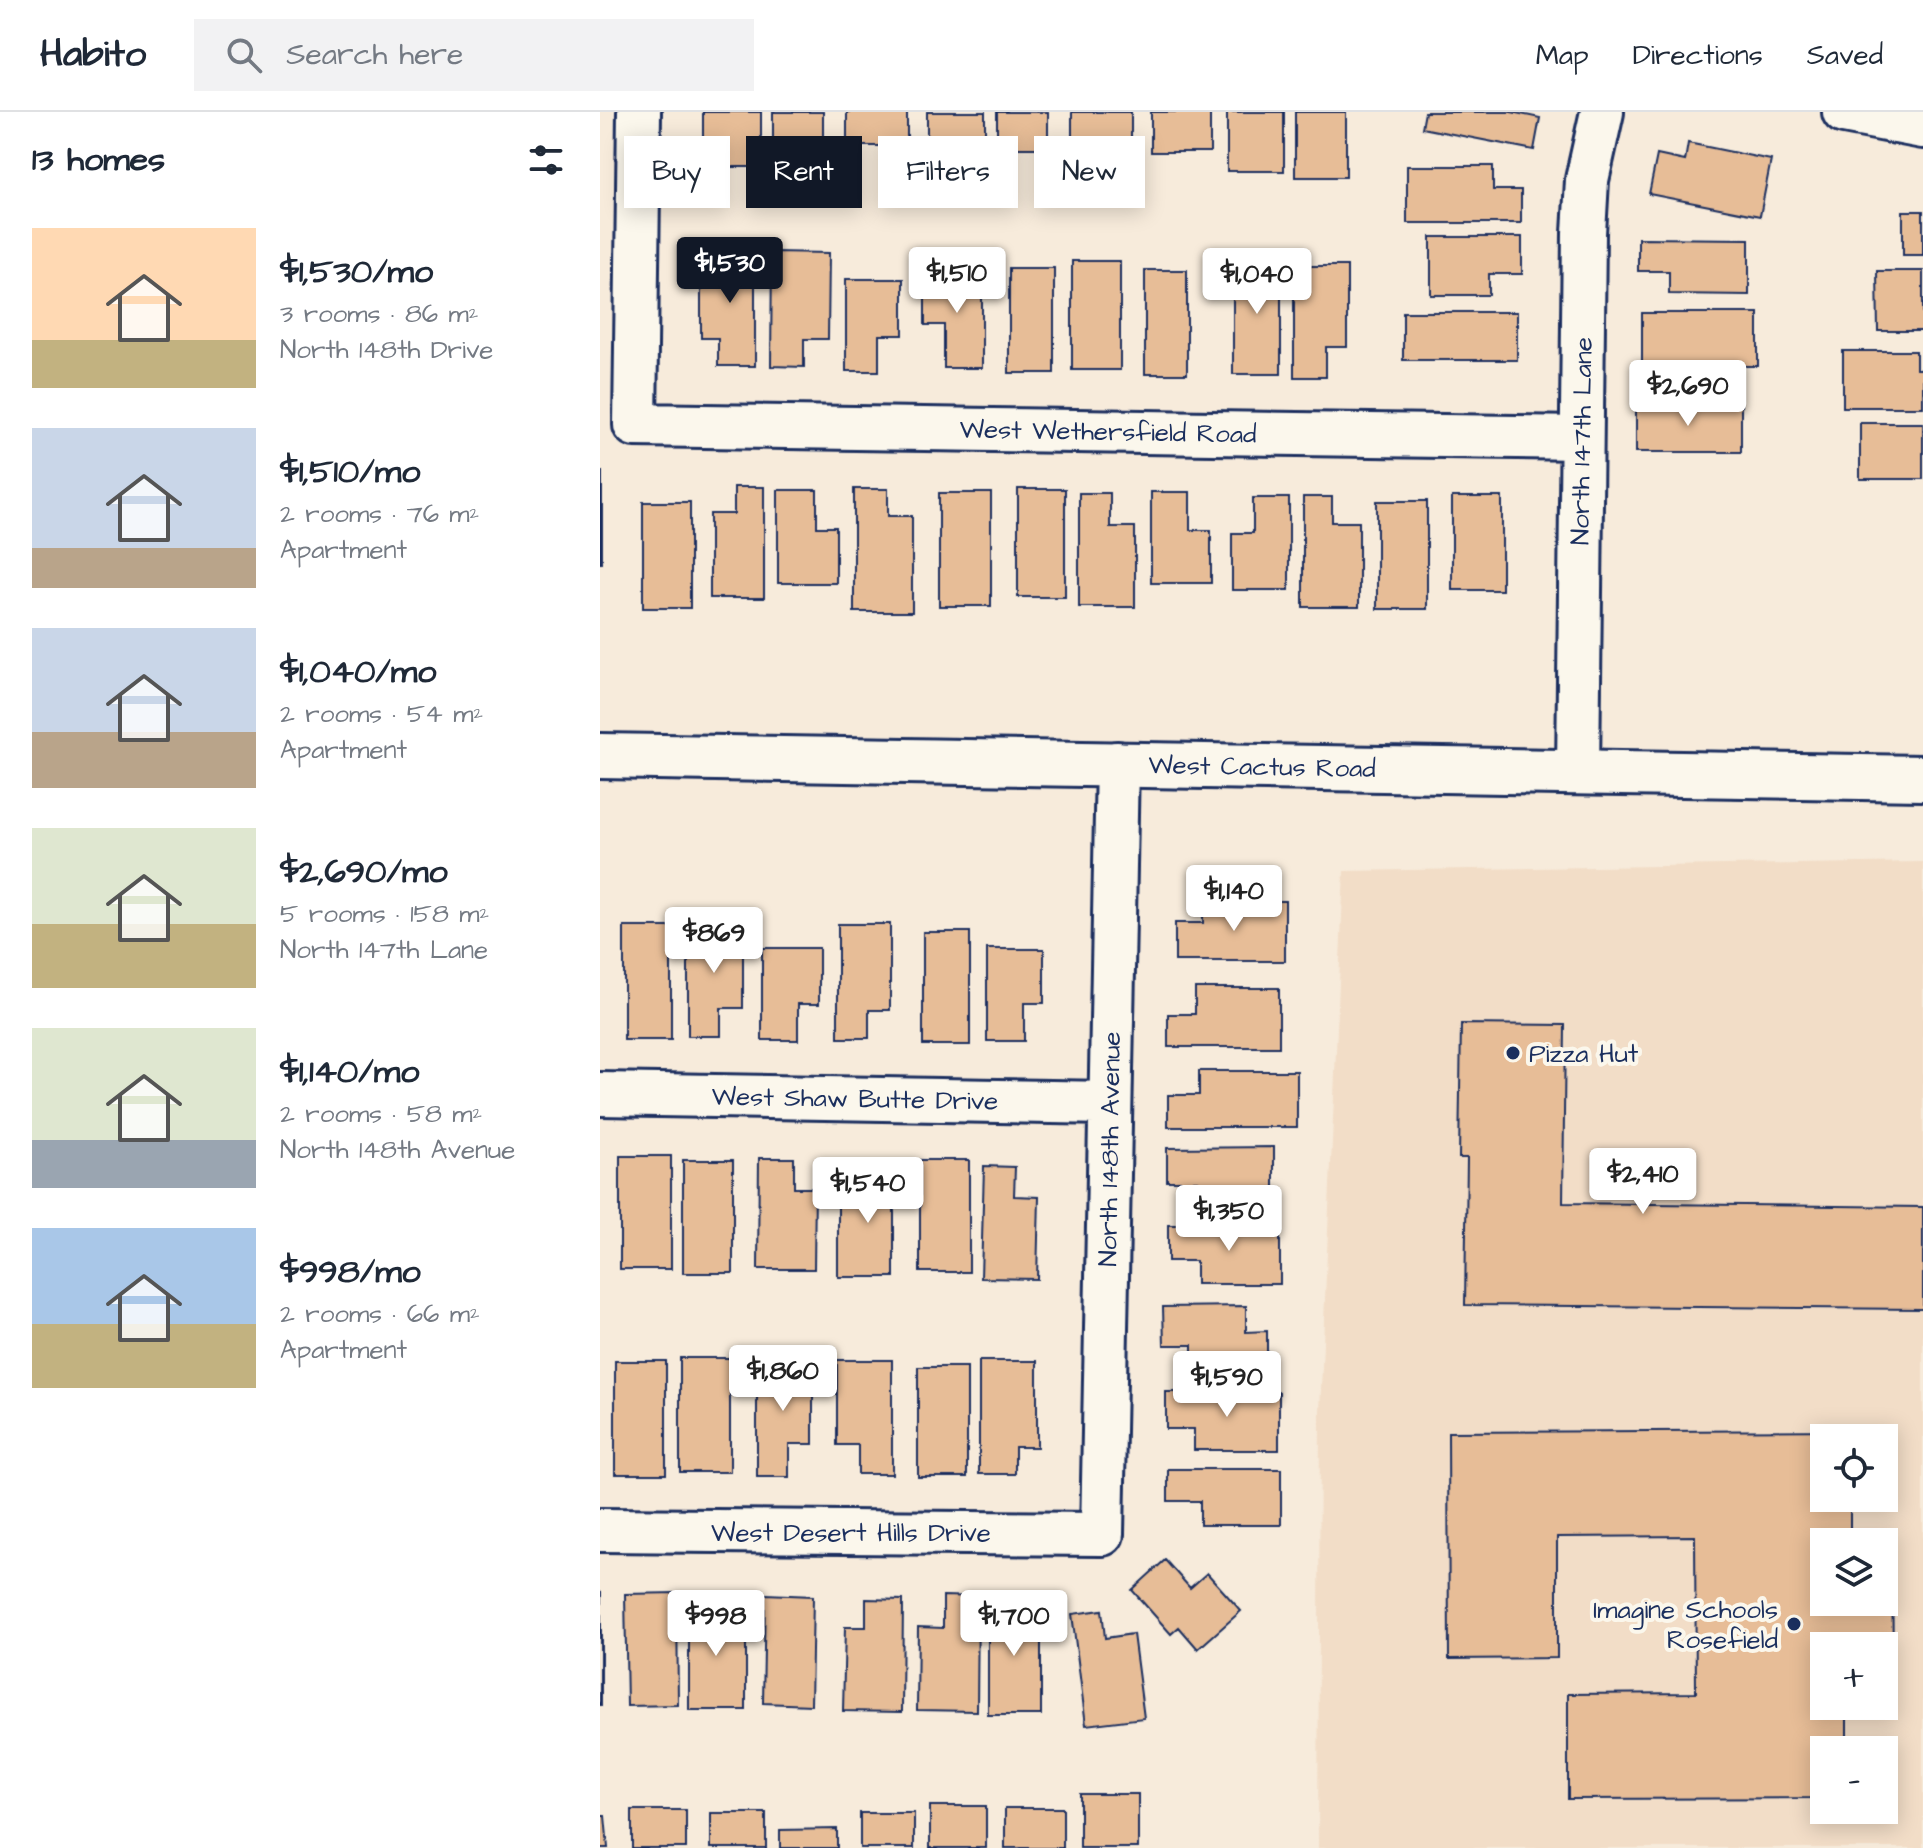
<!DOCTYPE html>
<meta charset="utf-8">
<style>
body{margin:0;font-family:"Architects Daughter",sans-serif;background:#f2f2f3;color:#1f2937;height:100vh;display:flex;flex-direction:column;font-size:30px;white-space:nowrap}
*{box-sizing:border-box;margin:0}
p{font-size:26px;color:#747a83}
.icon{flex:none;width:44px;height:44px;fill:none;stroke:currentColor;stroke-width:2;stroke-linecap:round;stroke-linejoin:round}
.map{position:relative;flex:1;overflow:hidden}
.panel{display:flex;flex-direction:column;background:#fff;width:600px}
.panel>*{flex:none}
.banner{position:absolute;left:24px;top:24px;width:760px;height:72px;display:flex;gap:16px}
.fabs{position:absolute;left:1210px;top:1312px;display:grid;gap:16px}
.fabs a{display:grid;place-items:center;width:88px;height:88px;border-radius:0px;background:#fff;box-shadow:0 4px 20px #0003;font-size:40px}
.price{position:absolute;translate:-50% -68px;padding:0 18px;border-radius:8px;background:#fff;color:#222;font-size:26px;line-height:52px;filter:drop-shadow(0 2px 4px #0008)}
.price::after{content:'';position:absolute;left:50%;top:48px;width:24px;height:18px;margin-left:-12px;background:inherit;clip-path:polygon(0 0,100% 0,50% 100%)}
.price.active{background:#111827;color:#fff}
ul{padding:0;list-style:none}
li{display:flex;align-items:center;gap:24px;height:200px;padding:0 32px}
li span{display:grid;place-items:center;flex:none;width:224px;height:160px;border-radius:0px;color:#555}
li>.icon{margin-inline-start:auto}
span .icon{width:96px;height:96px;fill:#fffc;stroke-width:1}
li b{font-size:34px}
h2{display:flex;justify-content:space-between;align-items:center;height:96px;padding:0 32px;font-size:34px}
.pill{padding:0 28px;border-radius:0px;background:#fff;box-shadow:0 4px 20px #0003;font-size:28px;line-height:72px}
.pill.active{background:#111827;color:#fff}
header{display:flex;align-items:center;gap:48px;box-sizing:border-box;height:112px;padding:0 40px;background:#fff;border-bottom:2px solid #e0e1e3}
header strong{font-size:38px}
nav{display:flex;gap:44px;margin-inline-start:auto;font-size:28px}
.search{width:560px;height:72px;background:#f2f2f3;display:flex;align-items:center;gap:20px;box-sizing:border-box;padding:0 28px;border-radius:0px;color:#747a83;font-size:30px}
main{display:flex;flex:1;min-height:0}
.map>svg:first-child{display:block}
.built{fill:#f2ddc7;fill-rule:evenodd}
.building{fill:#e7bd97;stroke:#1b2f5e;stroke-width:2}
.lines{fill:none;stroke-linecap:round;stroke-linejoin:round}
.minor-casing{stroke:#1b2f5e;stroke-width:48}
.secondary-casing{stroke:#1b2f5e;stroke-width:50}
.minor{stroke:#fbf7ec;stroke-width:42}
.secondary{stroke:#fbf7ec;stroke-width:44}
.poi-dot{fill:#1b2f5e;stroke:#fbf7ec;stroke-width:3}
.labels{text-anchor:middle;stroke-width:8;stroke-linejoin:round;paint-order:stroke}
.street-label{font-size:26px;fill:#1b2f5e;stroke:#fbf7ec}
.poi-label{font-size:26px;fill:#1b2f5e;stroke:#fbf7ec;text-anchor:start}
</style>
<header>
<strong>Habito</strong>
<div class="search"><svg class="icon" aria-label="search" viewBox="0 0 24 24"><circle cx="10" cy="10" r="6"/><path d="M15 15l6 6"/></svg>Search here</div>
<nav><a>Map</a><a>Directions</a><a>Saved</a></nav>
</header>
<main>
<section class="panel">
<h2>13 homes<svg class="icon" aria-label="filters" viewBox="0 0 24 24"><path d="M4 7h16M4 17h16"/><circle cx="9" cy="7" r="2"/><circle cx="15" cy="17" r="2"/></svg></h2>
<ul>
<li><span style="background:linear-gradient(#ffd9b3 70%,#c2b280 0)"><svg class="icon" aria-label="home" viewBox="0 0 24 24"><path d="M3 11l9-7 9 7M6 9v11h12V9"/></svg></span><div><b>$1,530/mo</b><p>3 rooms · 86 m²</p><p>North 148th Drive</p></div></li>
<li><span style="background:linear-gradient(#c9d6e8 75%,#b9a48a 0)"><svg class="icon" aria-label="home" viewBox="0 0 24 24"><path d="M3 11l9-7 9 7M6 9v11h12V9"/></svg></span><div><b>$1,510/mo</b><p>2 rooms · 76 m²</p><p>Apartment</p></div></li>
<li><span style="background:linear-gradient(#c9d6e8 65%,#b9a48a 0)"><svg class="icon" aria-label="home" viewBox="0 0 24 24"><path d="M3 11l9-7 9 7M6 9v11h12V9"/></svg></span><div><b>$1,040/mo</b><p>2 rooms · 54 m²</p><p>Apartment</p></div></li>
<li><span style="background:linear-gradient(#dfe7d0 60%,#c2b280 0)"><svg class="icon" aria-label="home" viewBox="0 0 24 24"><path d="M3 11l9-7 9 7M6 9v11h12V9"/></svg></span><div><b>$2,690/mo</b><p>5 rooms · 158 m²</p><p>North 147th Lane</p></div></li>
<li><span style="background:linear-gradient(#dfe7d0 70%,#9aa5b1 0)"><svg class="icon" aria-label="home" viewBox="0 0 24 24"><path d="M3 11l9-7 9 7M6 9v11h12V9"/></svg></span><div><b>$1,140/mo</b><p>2 rooms · 58 m²</p><p>North 148th Avenue</p></div></li>
<li><span style="background:linear-gradient(#a9c7e8 60%,#c2b280 0)"><svg class="icon" aria-label="home" viewBox="0 0 24 24"><path d="M3 11l9-7 9 7M6 9v11h12V9"/></svg></span><div><b>$998/mo</b><p>2 rooms · 66 m²</p><p>Apartment</p></div></li>
</ul>
</section>
<div class="map">
<svg width="1323" height="1736" viewBox="0 0 1323 1736">
<rect width="100%" height="100%" fill="#f7ebdb"/>
<filter id="ink" filterUnits="userSpaceOnUse"><feTurbulence type="fractalNoise" baseFrequency=".0125" numOctaves="2"/><feDisplacementMap in="SourceGraphic" scale="16" xChannelSelector="R" yChannelSelector="G"/><feConvolveMatrix kernelMatrix="1 2 1 2 8 2 1 2 1" color-interpolation-filters="sRGB"/></filter>
<g filter="url(#ink)">
<path class="built" d="M1323,750V1736H718L720,1299L744,759ZM1224,1326H1284V1386H1224ZM1224,1430H1284V1490H1224ZM1224,1534H1284V1594H1224ZM1224,1638H1284V1698H1224Z"/>
<path class="building" d="M103,0H161V55H103Z
M173,0H223V45H173Z
M247,0H307V34H247Z
M327,0H385V52H327Z
M397,0H448V36H397Z
M472,0H531V54H472Z
M551,0H610V40H551Z
M627,0H684V59H627Z
M695,0H746V65H695Z
M825,0H911L940,6L934,38L822,16Z
M1088,31L1171,48L1160,104L1049,82L1057,43L1085,49Z
M807,54H893V78H921V111H807Z
M1303,99H1323V143H1303Z
M831,125H922V162H889V183H831Z
M1038,126L1149,127V183L1069,182V159H1038Z
M101,139H155V254H118V226H101Z
M172,140L229,141L228,227H204V255L171,254Z
M633,146H681V262H633Z
M472,149H520V258H472Z
M694,154H747V235H726V265H694Z
M409,156H454V261H409Z
M545,158H587V262H545Z
M325,159H382V256H344V213H325Z
M1277,159H1323V219H1278Z
M246,167H303V223H279V259H246Z
M803,200H917V248H803Z
M1042,201H1158V254H1042Z
M1243,239H1316V257H1323V295H1243Z
M1036,291H1141V340H1036Z
M1260,311H1323V367H1260Z
M0,360H2V451H0Z
M134,375H164V486H110V402H134Z
M254,377H288V404H312V500H254Z
M418,377H465V485H418Z
M178,378H217V415H236V471H178Z
M551,380H590V418H611V471H551Z
M339,381H391V494H339Z
M479,381H510V415H535V495H479Z
M703,385H732V410H759V495H703Z
M852,385H902V478H852Z
M653,386H689V478H632V421H653Z
M777,389H827V497H777Z
M43,390H90V496H43Z
M603,789H685V849H575V811H603Z
M88,811H143V896H121V924H88Z
M238,812H290V898H269V926H238Z
M24,815H71V928H24Z
M323,820H370V933H323Z
M162,836H219V892H198V928H162Z
M387,837H444V891H424V929H387Z
M595,876H679V935H568V902H595Z
M861,912L965,913L963,1091L1323,1095V1197L865,1193L867,1046H859Z
M599,959H697V1015H568V983H599Z
M674,1035V1091L598,1092V1069H567V1036Z
M20,1044H71V1157H20Z
M159,1046H194V1076H215L214,1157H158Z
M83,1048H133V1161H83Z
M320,1048H369V1160H320Z
M261,1052H294V1165H238V1078H261Z
M384,1054L415,1055L414,1084L439,1085L437,1167L381,1166Z
M568,1113H680V1172H596V1149H568Z
M646,1194V1220L667,1219V1253L592,1254V1233H564L563,1195Z
M80,1246H130V1360H80Z
M237,1248H292V1362H258V1333H237Z
M15,1249H66V1362H15Z
M157,1249H213V1332H189V1365H157Z
M379,1249H437V1335H415V1362H379Z
M318,1255H367V1365H318Z
M566,1280H679V1338H594V1317H566Z
M1249,1318V1326H1224V1386H1250V1430H1224V1490H1284V1448H1292L1293,1553H1284V1534H1224V1594H1247V1638H1224V1686L968,1687V1582L1096,1581L1095,1424L957,1425V1546L849,1547L848,1320Z
M568,1357H681V1413H600V1389H568Z
M565,1448L590,1476L607,1461L641,1499L598,1537L579,1515L571,1522L532,1478Z
M0,1480H1V1593H0Z
M77,1481L78,1593L27,1594L25,1482Z
M165,1482L213,1484L211,1593L163,1591Z
M343,1484L378,1485L377,1599L317,1598L318,1515L343,1516Z
M89,1485H122V1513H146V1598H89Z
M266,1487L303,1488L302,1600L243,1599L245,1515H266Z
M388,1489H441V1603H388Z
M502,1498L505,1526L533,1522L544,1606L486,1613L472,1502Z
M480,1682H538V1736H480Z
M330,1694H386V1736H330Z
M405,1696H463V1736H405Z
M32,1698H86V1736H32Z
M111,1701H166V1736H111Z
M260,1701H314V1736H260Z
M0,1704H5L8,1736H0Z
M237,1717V1736H180V1718Z"/>
<g class="lines">
<g class="minor-casing">
<path id="minor" d="M39,0L35,313L981,326
M1244,0L1323,15
M978,660L984,121L987,68L1002,0
M0,982L510,991
M0,1418L502,1422L517,651"/>
</g>
<g class="secondary-casing">
<path id="secondary" d="M0,644L1323,666"/>
</g>
<use href="#minor" class="minor"/>
<use href="#secondary" class="secondary"/>
</g>
</g>
<g class="poi-dot">
<circle cx="913" cy="941" r="8"/>
<circle cx="1194" cy="1512" r="8"/>
</g>
<g class="labels">
<g class="street-label">
<text transform="translate(508 319) rotate(1)" y="9">West Wethersfield Road</text>
<text transform="translate(981 329) rotate(-89)" y="9">North 147th Lane</text>
<text transform="translate(662 654) rotate(1)" y="9">West Cactus Road</text>
<text transform="translate(255 986) rotate(1)" y="9">West Shaw Butte Drive</text>
<text transform="translate(509 1037) rotate(-89)" y="9">North 148th Avenue</text>
<text x="251" y="1429">West Desert Hills Drive</text>
</g>
<g class="poi-label">
<text x="929" y="950">Pizza Hut</text>
<text x="1178" y="1506" text-anchor="end">Imagine Schools<tspan x="1178" dy="30">Rosefield</tspan></text>
</g>
</g>
</svg>
<div class="fabs">
<a><svg class="icon" aria-label="locate" viewBox="0 0 24 24"><circle cx="12" cy="12" r="6"/><path d="M12 2v4M12 18v4M2 12h4M18 12h4"/></svg></a>
<a><svg class="icon" aria-label="layers" viewBox="0 0 24 24"><path d="M12 4l9 5-9 5-9-5zM3 14l9 5 9-5"/></svg></a>
<a>+</a>
<a>−</a>
</div>
<b class="price active" style="left:130px;top:193px">$1,530</b>
<b class="price" style="left:357px;top:203px">$1,510</b>
<b class="price" style="left:657px;top:204px">$1,040</b>
<b class="price" style="left:1088px;top:316px">$2,690</b>
<b class="price" style="left:634px;top:821px">$1,140</b>
<b class="price" style="left:114px;top:863px">$869</b>
<b class="price" style="left:1043px;top:1104px">$2,410</b>
<b class="price" style="left:268px;top:1113px">$1,540</b>
<b class="price" style="left:629px;top:1141px">$1,350</b>
<b class="price" style="left:183px;top:1301px">$1,860</b>
<b class="price" style="left:627px;top:1307px">$1,590</b>
<b class="price" style="left:116px;top:1546px">$998</b>
<b class="price" style="left:414px;top:1546px">$1,700</b>
<div class="banner">
<a class="pill">Buy</a>
<a class="pill active">Rent</a>
<a class="pill">Filters</a>
<a class="pill">New</a>
</div>
</div>
</main>
